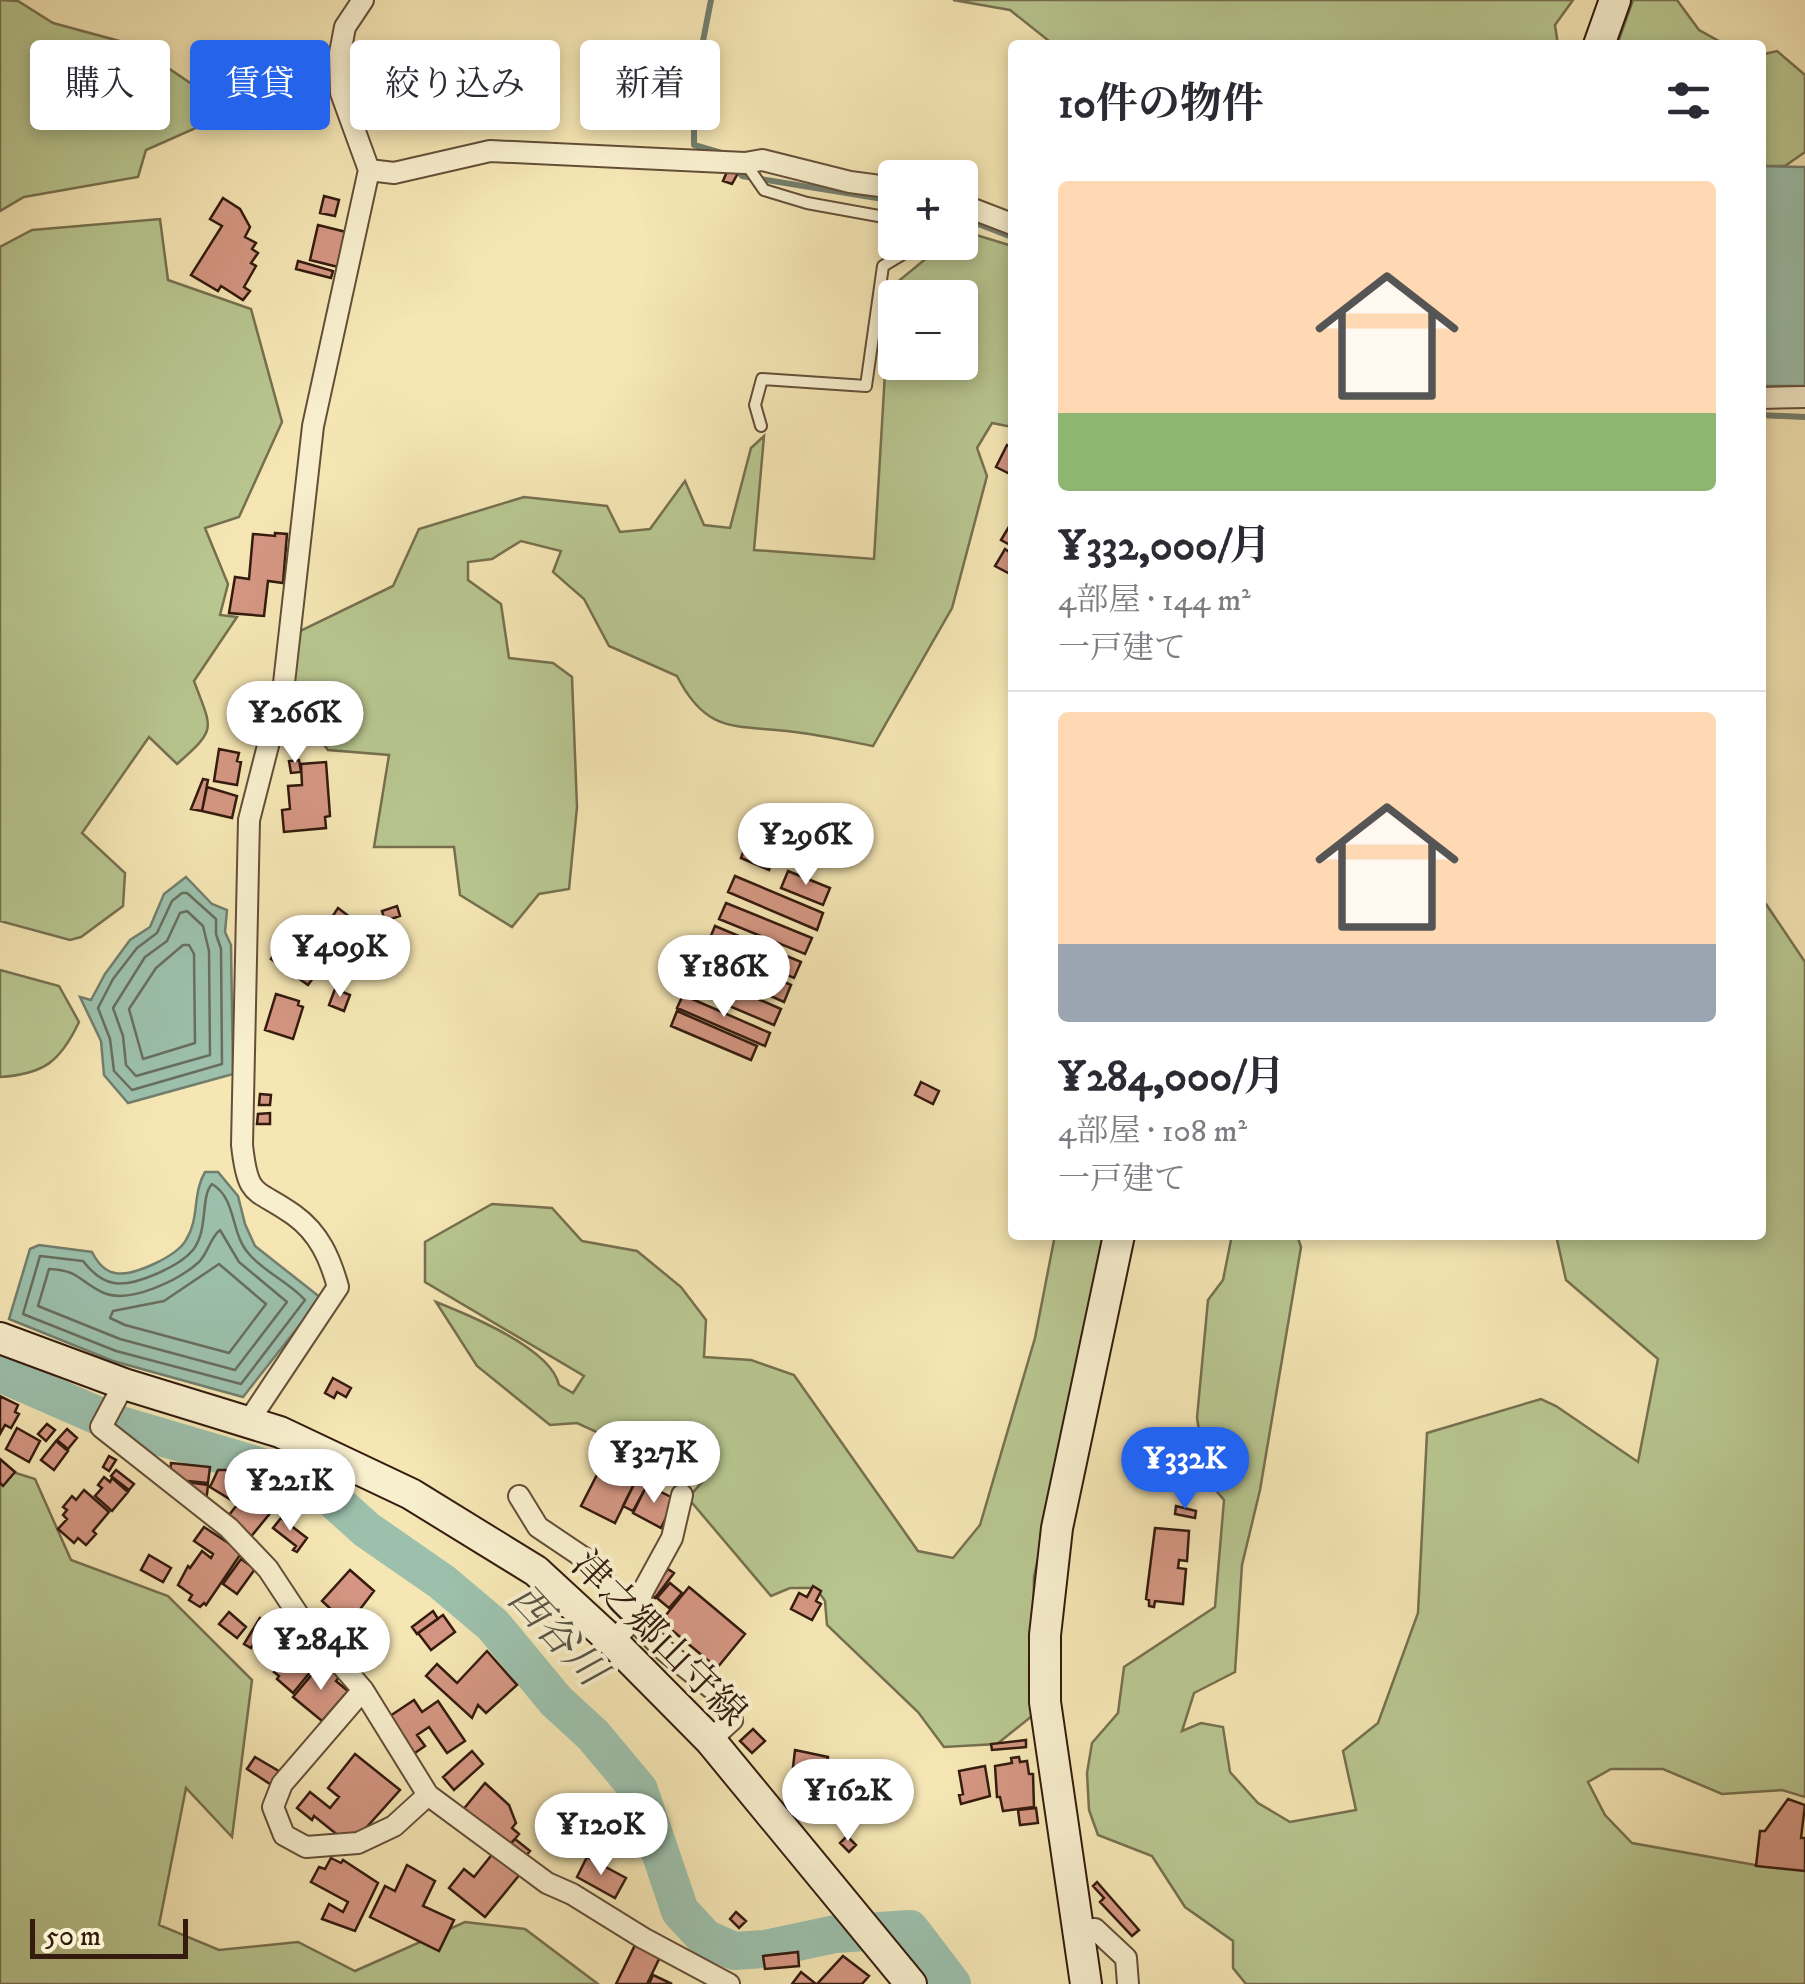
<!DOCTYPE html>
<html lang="ja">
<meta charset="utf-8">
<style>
body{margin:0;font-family:"IM FELL DW Pica","Noto Serif JP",serif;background:#f7f7f7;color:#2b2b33;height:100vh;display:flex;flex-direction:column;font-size:38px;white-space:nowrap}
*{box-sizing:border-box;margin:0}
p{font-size:32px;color:#7c7c81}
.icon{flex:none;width:55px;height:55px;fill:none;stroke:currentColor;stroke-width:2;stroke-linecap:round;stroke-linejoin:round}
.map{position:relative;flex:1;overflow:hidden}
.details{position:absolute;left:1008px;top:40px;width:758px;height:1200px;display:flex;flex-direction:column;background:#fff;border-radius:10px;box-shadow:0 5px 15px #0003}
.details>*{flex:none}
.hud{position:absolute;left:30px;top:40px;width:828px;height:90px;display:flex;gap:20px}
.controls{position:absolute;left:878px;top:160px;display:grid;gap:20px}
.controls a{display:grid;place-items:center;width:100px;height:100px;border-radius:10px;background:#fff;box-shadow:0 5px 15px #0003;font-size:50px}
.scale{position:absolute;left:30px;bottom:25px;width:158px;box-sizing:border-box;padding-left:10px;border:5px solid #341b0e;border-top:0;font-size:28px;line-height:35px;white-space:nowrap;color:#341b0e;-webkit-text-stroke:8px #f8efce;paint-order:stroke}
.price{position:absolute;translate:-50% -85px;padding:0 22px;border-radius:35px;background:#fff;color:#222;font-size:32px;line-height:65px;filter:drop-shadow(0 2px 5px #0008)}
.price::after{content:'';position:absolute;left:50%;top:60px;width:30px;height:22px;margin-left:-15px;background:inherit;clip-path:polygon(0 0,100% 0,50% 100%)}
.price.current{background:#2563eb;color:#fff}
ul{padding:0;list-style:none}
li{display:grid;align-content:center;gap:20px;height:530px;padding:0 50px}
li+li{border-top:2px solid #e1e1e2}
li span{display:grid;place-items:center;height:310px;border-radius:10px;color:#555}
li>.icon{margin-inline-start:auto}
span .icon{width:180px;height:180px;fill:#fffc;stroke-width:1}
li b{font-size:42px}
h2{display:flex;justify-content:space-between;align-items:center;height:120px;padding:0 50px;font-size:42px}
.pill{padding:0 35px;border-radius:10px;background:#fff;box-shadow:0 5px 15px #0003;font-size:35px;line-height:90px}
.pill.current{background:#2563eb;color:#fff}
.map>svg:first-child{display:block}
.green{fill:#b8c690;stroke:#76704f;stroke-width:2.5;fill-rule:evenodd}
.water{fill:#9cc0ac;stroke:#727e6d;stroke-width:2.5}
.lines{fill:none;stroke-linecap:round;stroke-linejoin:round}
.shore{stroke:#686e5d;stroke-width:2.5}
.stream{stroke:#727e6d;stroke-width:6}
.river{stroke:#9cc0ac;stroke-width:38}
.building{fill:#d49682;stroke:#341b0e;stroke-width:2.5}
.lane-casing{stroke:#644e38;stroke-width:14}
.street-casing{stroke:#644e38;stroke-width:24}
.secondary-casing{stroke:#341b0e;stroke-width:34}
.lane{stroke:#f8efce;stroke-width:10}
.street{stroke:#f8efce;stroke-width:20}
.secondary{stroke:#f8efce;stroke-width:30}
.labels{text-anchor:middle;stroke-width:8;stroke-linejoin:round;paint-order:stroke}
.street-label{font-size:38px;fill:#341b0e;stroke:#f8efce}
.water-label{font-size:40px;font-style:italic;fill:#585545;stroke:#f8efce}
</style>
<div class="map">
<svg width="1805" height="1984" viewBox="0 0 1805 1984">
<rect width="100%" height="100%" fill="#f5e6b4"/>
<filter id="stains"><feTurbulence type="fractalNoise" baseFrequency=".002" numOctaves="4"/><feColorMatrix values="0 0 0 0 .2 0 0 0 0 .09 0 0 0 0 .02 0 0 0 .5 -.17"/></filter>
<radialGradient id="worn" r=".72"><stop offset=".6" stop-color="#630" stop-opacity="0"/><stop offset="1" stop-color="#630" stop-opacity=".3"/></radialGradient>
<path class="green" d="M0,0L18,1L53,23L134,45L217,101L214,120L146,150L138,177L24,197L0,211Z
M953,0H1573L1555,25L1558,45H1054L1010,10Z
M1633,0H1677L1699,30L1726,45H1617Z
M1777,51L1805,75V152L1785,166H1760V55Z
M160,219L168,280L251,309L282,422L239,517L205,528L228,584L220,615L237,617L194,681C212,730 218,728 177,764L149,737L82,833L125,873L123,906L81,937L70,940L0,921V247L32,230Z
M960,230L1012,246V427L992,423L977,448L987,476L952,608L873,746C847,741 821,735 795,732C739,724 708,737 677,676L609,646L584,599L553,572L561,551L521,541L492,559L468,562V580L501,604L509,658L553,663L572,677L577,807L569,889L539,894L512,927L460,895L454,847H374L389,755L328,750L290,701L300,631L393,586L419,529L524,497L607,506L620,532L650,529L685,481L704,525L730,528L751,448L764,436L754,550L874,559L890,288L945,243L960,242ZM895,298H960V362H895Z
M1766,904L1805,962V1797L1782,1790L1722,1794L1663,1769H1611L1588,1782L1605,1815L1632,1843L1755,1865L1805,1861V1984H1246L1233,1968V1941L1185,1907L1152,1856L1098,1835L1089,1810L1087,1773L1092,1743L1118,1713L1124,1667L1215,1607L1224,1500L1207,1480L1197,1418L1208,1300L1223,1280L1232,1235H1297L1301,1247L1260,1490L1242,1565L1235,1672L1194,1693L1182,1731L1201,1723L1223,1727L1230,1772L1258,1803L1290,1822L1356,1810L1343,1751L1378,1723L1418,1613L1427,1433L1541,1399L1556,1406L1638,1462L1658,1359L1566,1280L1556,1235H1760V905Z
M0,970L59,986L79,1022C60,1062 44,1074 0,1077Z
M492,1204L552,1208L582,1241L637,1251L681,1287L706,1320L704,1357L751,1360L794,1375L918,1551L953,1558L980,1525L1035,1338L1055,1235H1106L1034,1577L1032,1716L997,1744L944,1747L918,1712L827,1625L825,1601L816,1588H790L771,1596L688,1498L703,1481L680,1439L658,1460L577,1423L550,1425L477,1366L436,1302C469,1315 551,1348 559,1385L573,1393L584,1376L425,1282V1242Z
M0,1468L35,1479L71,1560L168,1596L252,1680L232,1837L186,1788L159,1925L219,1950L298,1942L355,1971L465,1922L525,1929L598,1984H0Z"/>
<path class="water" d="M1760,166L1805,167V386H1760Z
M186,877L212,904L227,910L225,932L231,945L233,1074L128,1103L104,1075L101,1041L80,997L91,1000L105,974L130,940L150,927L164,894Z
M205,1172H218L238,1196L245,1224L255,1246L321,1298L243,1397L113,1361L9,1319L30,1249L39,1245L92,1252C97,1262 104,1271 115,1273C133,1277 177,1256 186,1240C200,1218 192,1194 205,1172Z"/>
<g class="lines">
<path class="shore" d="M182,893H187L216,919V934L221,949L222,1064L132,1090L114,1071L110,1039L98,1008L113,979L137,948L157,933L172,901Z
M187,911L203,926L209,951L210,1055L136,1076L126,1065L123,1036L113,1008L145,957L167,941L180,913Z
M183,945H189L194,954L195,1043L143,1059L129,1009L156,968Z
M212,1184C237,1199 230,1233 249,1254C264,1272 289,1282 305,1300L241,1384L116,1351L23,1314L40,1256L83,1261C90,1270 101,1281 114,1283C134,1287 180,1266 193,1250C209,1229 200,1197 212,1184Z
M220,1230L239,1262L287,1302L235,1370L120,1339L38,1306L49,1269C80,1270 79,1282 104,1293C130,1304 179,1280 199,1262C208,1253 210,1238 220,1230Z
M219,1264L266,1304L229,1353L125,1325L110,1318L113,1311L164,1301Z"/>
<path class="stream" d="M711,0L694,87V145L725,154
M736,168L742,176L895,201
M960,217L1012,237
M1760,415L1805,417"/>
<path class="river" d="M0,1373L117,1424L276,1471L327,1494L367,1530L442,1582L493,1625L556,1701L593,1735L639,1790L680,1911L705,1938L734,1951L765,1949L835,1934L910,1929L952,1984"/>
</g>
<path class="building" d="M220,89L242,91L240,109L222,107L224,99L218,98Z
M728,169L738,173L732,184L723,181Z
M324,196L339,200L335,216L320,213Z
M223,198L240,209L250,227L245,237L256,243L252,249L258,253L251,263L256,266L244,287L250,291L243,300L221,286L218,291L191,275L222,226L210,219Z
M318,225L346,232L338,267L310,260Z
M298,261L333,271L331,278L296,269Z
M1007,445L1012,448V475L996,467Z
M1010,525L1012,526V546L1001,540Z
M275,533L287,534L283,583L268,581L264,616L229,613L235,577L249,579L253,534L275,536Z
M1005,549L1012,554V575L995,566Z
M219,749L239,753L237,761L241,762L237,785L214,781Z
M299,760L301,772L291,773L289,761Z
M326,762L330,816L325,817L326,828L284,832L282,810L290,809L288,786L302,785L301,764Z
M203,779L208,780L202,811L191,809Z
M207,787L237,796L232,818L202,811Z
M744,850L772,862L769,870L741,858Z
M788,871L830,888L823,905L781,888Z
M735,876L823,913L817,930L728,892Z
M726,903L812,938L805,954L719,919Z
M397,906L400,916L385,921L382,911Z
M338,908L371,933L362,945L356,940L351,947L328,929L333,923L330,920Z
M300,926L315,937L321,929L351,950L356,956L346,971L339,967L335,973L323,964L308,985L271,959L291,931L295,934Z
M715,926L801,962L794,978L708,943Z
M705,947L791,985L784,1002L697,963Z
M694,971L781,1009L774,1025L687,988Z
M335,989L350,995L344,1011L329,1005Z
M276,994L299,1001L298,1005L303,1007L293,1039L265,1030Z
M683,995L770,1033L765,1046L677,1008Z
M677,1011L757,1046L751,1060L671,1026Z
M921,1082L939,1091L933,1104L915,1095Z
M260,1094L271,1095L270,1105H259Z
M270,1113V1124H257L258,1114Z
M333,1378L351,1388L346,1397L337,1392L334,1398L325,1393Z
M0,1396L18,1405L15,1412L19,1414L11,1428L5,1425L0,1434Z
M47,1424L55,1430L46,1441L38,1434Z
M17,1428L40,1441L29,1462L6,1449Z
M67,1429L77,1438L68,1449L57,1440Z
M56,1441L68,1451L54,1470L41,1460Z
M109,1456L116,1460L109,1471L103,1467Z
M0,1459L15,1472L3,1486L0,1483Z
M171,1463L210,1467L208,1483L177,1480L170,1477Z
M603,1463L636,1480L615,1523L581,1506Z
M116,1470L134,1484L129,1490L111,1476Z
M218,1470H229L248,1479L236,1503L210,1487Z
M104,1477L110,1482L112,1478L128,1492L112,1511L95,1496L102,1488L98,1485Z
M636,1480L647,1485L633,1511L623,1506Z
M186,1482L208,1485L206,1503Z
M647,1485L675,1499L661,1528L633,1513Z
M84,1490L109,1512L93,1531L96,1534L86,1545L78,1538L74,1543L58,1529L67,1519L63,1515L67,1510L63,1507L72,1496L76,1500Z
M252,1495L272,1511L249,1539L229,1515L241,1500L245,1503Z
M1176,1506L1196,1511L1195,1518L1175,1514Z
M281,1518L307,1538L297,1552L293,1550L296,1546L273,1528Z
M204,1527L242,1552L206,1605L204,1603L200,1607L189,1600L192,1595L178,1585L188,1566L190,1568L202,1551L211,1558L213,1554L194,1541Z
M1155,1528L1189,1531L1187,1561L1179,1560L1178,1568L1186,1569L1183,1604L1155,1601L1154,1607L1149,1606V1600L1146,1599Z
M149,1555L171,1568L163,1582L141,1570Z
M241,1559L255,1569L237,1594L223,1584Z
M668,1569L674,1573L655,1598L649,1594Z
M350,1570L374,1591L348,1625L322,1601Z
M670,1583L682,1593L669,1608L657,1598Z
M813,1586L821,1591L816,1601L821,1604L812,1620L791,1609L799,1593L807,1597Z
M689,1587L745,1634L717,1668L661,1621Z
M433,1611L438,1619L417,1634L412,1627Z
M229,1612L246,1627L237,1638L219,1624Z
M443,1615L455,1632L431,1650L418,1633Z
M260,1618L268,1622L251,1648L244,1644Z
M275,1631L280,1635L270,1649L264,1644Z
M298,1633L325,1654L293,1693L277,1679L279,1676L274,1672L279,1666L271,1660L279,1650L282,1653Z
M487,1651L517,1685L486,1713L478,1705L472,1718L426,1676L437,1664L457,1683Z
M328,1666L340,1676L336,1681L348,1691L322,1721L293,1697L314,1672L319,1676Z
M414,1700L422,1712L438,1701L465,1741L447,1753L429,1727L417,1735L425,1746L412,1755L387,1718Z
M753,1729L765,1741L752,1753L740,1741Z
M1026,1740V1747L992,1750L991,1744Z
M795,1750L828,1757L823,1783L792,1776Z
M472,1751L483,1764L454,1790L443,1777Z
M355,1754L400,1790L356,1839L345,1841L314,1816L312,1820L297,1808L310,1792L330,1808L339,1797L328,1788Z
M255,1757L282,1773L273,1786L247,1769Z
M1019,1757L1020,1762L1027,1761L1029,1774H1033L1034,1807L1003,1811L1000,1797H997L995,1766L1012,1763L1011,1758Z
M985,1766L990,1796L961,1804L959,1795L963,1794L959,1771Z
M485,1783L509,1805L516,1823L512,1828L519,1834L510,1845L488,1826L486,1828L462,1811Z
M1788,1799L1805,1805L1801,1838H1805V1871L1756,1866L1760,1831H1765Z
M1036,1808L1038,1823L1020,1825L1018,1810Z
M847,1836L856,1845L849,1852L840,1843Z
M515,1839L530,1851L525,1857L510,1844Z
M494,1852L521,1873L485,1917L449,1888L464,1869L474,1877Z
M587,1857L626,1878L615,1898L577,1877Z
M331,1858L341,1863L343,1860L378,1883L355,1931L322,1919L329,1904L343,1912L348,1902L311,1882L319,1867L325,1869Z
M407,1865L435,1881L423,1906L454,1920L439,1951L370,1917L385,1886L395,1891Z
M1097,1882L1139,1930L1132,1936L1100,1902L1104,1898L1093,1886Z
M736,1912L746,1921L739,1928L730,1919Z
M635,1945L660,1957L647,1984H616Z
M798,1952L799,1966L765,1969L763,1956Z
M843,1956L869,1976L862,1984H817Z
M801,1972L816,1984H792Z
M653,1975L672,1984H649Z"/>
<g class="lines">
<g class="lane-casing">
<path id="lane" d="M746,164L764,190L807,203L895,219
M761,426L755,405L762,379L866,386L883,266L923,242"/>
</g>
<g class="street-casing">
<path id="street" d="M369,170L394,173L490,151L745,163L762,160L850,182L895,188
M960,204L1012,224
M1760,398L1805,397
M124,1384L101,1427L229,1528L268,1569L299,1616L363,1690L428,1795L547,1883L572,1894L643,1938L729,1984
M248,1422L338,1287C330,1258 319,1233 294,1215C255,1187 248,1200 242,1145L249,820L284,683L313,426L369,170L341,93L340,53L345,27L363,0
M519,1496L538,1527L593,1564L633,1619L665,1651L724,1698L732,1720L710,1740
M613,1642L633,1619L643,1591L672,1538L682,1495
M363,1690L282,1784L273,1807L284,1835L306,1847L358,1843L394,1826L428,1795
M1078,1930L1095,1929L1126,1958L1128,1984"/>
</g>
<g class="secondary-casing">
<path id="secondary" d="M1599,45L1615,0
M0,1338L124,1384L280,1432L411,1494L536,1571L613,1642L710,1740L911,1984
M1086,1984L1045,1702V1635L1057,1528L1119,1235"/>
</g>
<use href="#lane" class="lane"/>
<use href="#street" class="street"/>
<use href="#secondary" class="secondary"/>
</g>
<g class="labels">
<g class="street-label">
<text transform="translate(660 1638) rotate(45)" y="13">津之郷山守線</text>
</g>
<g class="water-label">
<text transform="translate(558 1634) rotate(47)" y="14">西谷川</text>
</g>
</g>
<rect width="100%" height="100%" filter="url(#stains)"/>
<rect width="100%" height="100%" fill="url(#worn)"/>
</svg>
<div class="controls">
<a>+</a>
<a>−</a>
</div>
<div class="scale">50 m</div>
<b class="price" style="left:295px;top:766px">¥266K</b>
<b class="price" style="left:806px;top:888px">¥296K</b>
<b class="price" style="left:340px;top:1000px">¥409K</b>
<b class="price" style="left:724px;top:1020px">¥186K</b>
<b class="price" style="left:654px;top:1506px">¥327K</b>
<b class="price current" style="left:1185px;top:1512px">¥332K</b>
<b class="price" style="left:290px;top:1534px">¥221K</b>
<b class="price" style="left:321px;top:1693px">¥284K</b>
<b class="price" style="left:848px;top:1844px">¥162K</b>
<b class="price" style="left:601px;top:1878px">¥120K</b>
<div class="hud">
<a class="pill">購入</a>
<a class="pill current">賃貸</a>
<a class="pill">絞り込み</a>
<a class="pill">新着</a>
</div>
<section class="details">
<h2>10件の物件<svg class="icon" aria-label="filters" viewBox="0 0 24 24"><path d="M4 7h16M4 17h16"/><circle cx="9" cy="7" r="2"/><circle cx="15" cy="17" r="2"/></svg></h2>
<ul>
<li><span style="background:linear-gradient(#ffd9b3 75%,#8fb573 0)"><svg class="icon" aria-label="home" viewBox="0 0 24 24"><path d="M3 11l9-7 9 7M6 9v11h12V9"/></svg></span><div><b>¥332,000/月</b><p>4部屋 · 144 m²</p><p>一戸建て</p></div></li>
<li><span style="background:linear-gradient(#ffd9b3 75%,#9aa5b1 0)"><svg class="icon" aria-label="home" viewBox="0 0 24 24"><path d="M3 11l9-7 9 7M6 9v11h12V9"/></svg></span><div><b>¥284,000/月</b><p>4部屋 · 108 m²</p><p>一戸建て</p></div></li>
</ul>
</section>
</div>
